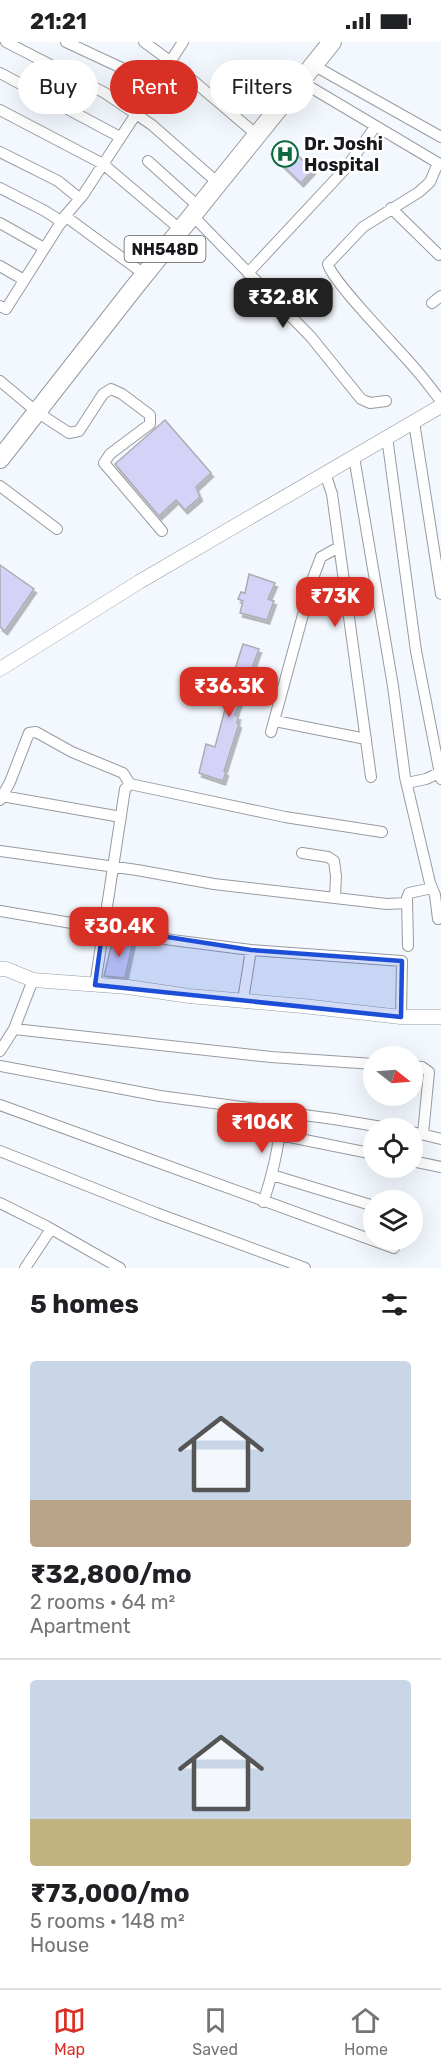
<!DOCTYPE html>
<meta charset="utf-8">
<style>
body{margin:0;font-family:Rubik,sans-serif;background:#f6f6f6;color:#202124;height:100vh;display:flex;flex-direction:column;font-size:22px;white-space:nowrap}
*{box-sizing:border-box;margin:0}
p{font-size:20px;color:#757577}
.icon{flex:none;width:33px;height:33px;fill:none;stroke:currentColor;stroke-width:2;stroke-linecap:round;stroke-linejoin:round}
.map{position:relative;height:1226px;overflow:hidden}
.drawer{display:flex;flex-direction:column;background:#fff;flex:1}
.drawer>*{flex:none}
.top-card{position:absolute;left:18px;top:18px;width:405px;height:54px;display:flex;gap:12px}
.needle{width:39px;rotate:107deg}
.controls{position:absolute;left:363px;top:1004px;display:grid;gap:12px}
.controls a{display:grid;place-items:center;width:60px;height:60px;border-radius:50%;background:#fff;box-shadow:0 6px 24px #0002;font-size:30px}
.price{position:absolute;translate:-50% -51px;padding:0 14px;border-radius:12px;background:#d93025;color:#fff;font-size:20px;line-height:39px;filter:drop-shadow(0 2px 3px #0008)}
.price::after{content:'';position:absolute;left:50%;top:36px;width:18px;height:14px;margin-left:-9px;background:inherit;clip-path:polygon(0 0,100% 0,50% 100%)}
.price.on{background:#222;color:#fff}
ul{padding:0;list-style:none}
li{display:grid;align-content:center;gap:12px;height:318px;padding:0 30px}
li+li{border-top:2px solid #e0e0e0}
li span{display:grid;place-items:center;height:186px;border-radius:6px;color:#555}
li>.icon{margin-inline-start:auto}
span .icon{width:108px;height:108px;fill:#fffc;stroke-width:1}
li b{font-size:26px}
h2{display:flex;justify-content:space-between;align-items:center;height:72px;padding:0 30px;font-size:26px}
.pill{padding:0 21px;border-radius:27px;background:#fff;box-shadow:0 6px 24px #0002;font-size:21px;line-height:54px}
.pill.on{background:#d93025;color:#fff}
.status{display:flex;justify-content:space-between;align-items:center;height:42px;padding:0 30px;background:#fff;direction:ltr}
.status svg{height:16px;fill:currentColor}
.dock{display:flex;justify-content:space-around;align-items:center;height:84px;border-top:2px solid #e0e0e0;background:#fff;font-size:16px;color:#757577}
.dock a{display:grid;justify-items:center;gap:3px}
.dock .on{color:#d93025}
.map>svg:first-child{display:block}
.building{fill:#d4d3f7;stroke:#adacb3;stroke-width:1.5;filter:url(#shadow)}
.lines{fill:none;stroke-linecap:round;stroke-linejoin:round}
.minor-casing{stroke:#979ba1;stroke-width:12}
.tertiary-casing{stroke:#979ba1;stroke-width:15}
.trunk-casing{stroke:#979ba1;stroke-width:20}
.minor{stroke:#fff;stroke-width:10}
.tertiary{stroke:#fff;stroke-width:14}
.trunk{stroke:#fff;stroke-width:18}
.marked{fill:#1d4ed8;fill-opacity:0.2;stroke:#1d4ed8;stroke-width:4.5;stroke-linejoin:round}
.labels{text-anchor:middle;stroke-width:5;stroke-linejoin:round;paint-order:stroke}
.shield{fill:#fff;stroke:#5d5d5f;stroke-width:1.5}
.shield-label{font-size:16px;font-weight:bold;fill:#17181b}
.poi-label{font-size:18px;font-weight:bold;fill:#17181b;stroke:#fff;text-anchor:start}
</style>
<div class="status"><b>21:21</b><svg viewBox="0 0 49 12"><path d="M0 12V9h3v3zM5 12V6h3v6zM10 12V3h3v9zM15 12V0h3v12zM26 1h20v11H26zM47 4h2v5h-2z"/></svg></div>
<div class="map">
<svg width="441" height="1226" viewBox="0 0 441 1226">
<defs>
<filter id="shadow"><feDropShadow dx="2.5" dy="4" stdDeviation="0" flood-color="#0004"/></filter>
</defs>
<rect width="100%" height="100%" fill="#f3f8fe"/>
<path class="building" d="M283,99L313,128L301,141L271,112Z
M165,378L211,431L196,445L200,455L185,468L176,458L159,474L115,422Z
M0,523L34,547L5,589L0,585Z
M249,532L275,541L268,557L274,559L267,578L240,571L243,559L238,557L241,550L245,551Z
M243,602L259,607L235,673L238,674L237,681L239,682L224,729L226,730L223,739L199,731L206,702L215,705L227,660L225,659Z
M113,896L133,899L125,936L104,934Z"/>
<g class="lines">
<g class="minor-casing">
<path id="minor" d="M6,0L105,51L136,72L183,0
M66,0L126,28L154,44
M144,0L170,19L257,93
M313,23L441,95
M0,31L120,95
M300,39L438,121
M0,68L103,122L181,188
M0,110L58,139L79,156
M148,119L199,165
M441,123L438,121L430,140L419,150L363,185L328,222C332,240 402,310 418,330C426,339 433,349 441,359
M0,146L45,169L62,180
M391,166L439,213
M192,173L311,295L361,357L370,361L386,359
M65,174L83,153L136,72L152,83L218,141
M0,181L44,206
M0,224L24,238
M248,231L346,126L375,85
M432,261L441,254
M0,264L6,267L65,174L144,232
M0,339L37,370L69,391L79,389L103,352L111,347L122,352L150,373V382L110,412L104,421L162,489
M414,380L441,552
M387,395L416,609L441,737
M354,415L393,644L405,735L430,841L435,853L438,877
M325,431L332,452L371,735
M0,444L57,487
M275,679L366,697
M271,690L313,536L321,515L339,505
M407,741L426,737L441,730
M2,754L121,775
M0,758L10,740L29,691L36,690L72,710L123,731L130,742
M0,809L137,828L214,842L387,862L407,861
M302,811L328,815L334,819L336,834L335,856
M0,869L172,898L251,908L402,919L401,975
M408,904L407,856L409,851L432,846
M95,943L125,747L130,742L285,775L382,790
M243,958L251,908
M14,987L271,1015L374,1022
M0,1009L14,987L33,938
M0,1024L160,1054L334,1077L388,1086
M412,1024L422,1025L429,1030L423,1092
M0,1063L394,1206
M412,1090L441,1097
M280,1093L374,1112
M0,1109L156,1171L305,1226
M412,1119L441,1125
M272,1133L374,1164
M263,1160C274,1131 279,1101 283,1070
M0,1161L46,1184L120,1226
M25,1226L51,1187"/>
</g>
<g class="tertiary-casing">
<path id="tertiary" d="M0,627L139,540L441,364
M0,927H6L33,938L128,945L189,954L303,964L401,975H441"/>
</g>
<g class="trunk-casing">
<path id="trunk" d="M0,417L133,247L332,0"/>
</g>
<use href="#minor" class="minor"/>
<use href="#tertiary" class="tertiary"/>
<use href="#trunk" class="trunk"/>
</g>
<path class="marked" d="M103,885L251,908L402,919L401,975L95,943Z"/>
<defs>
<g id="hospital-ring" transform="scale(1.35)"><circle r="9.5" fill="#fff" stroke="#0c6a3e" stroke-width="1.5"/><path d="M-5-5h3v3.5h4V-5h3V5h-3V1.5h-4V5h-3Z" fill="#0c6a3e"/></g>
</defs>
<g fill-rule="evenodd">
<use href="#hospital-ring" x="285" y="112"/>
</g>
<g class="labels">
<rect class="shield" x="124.5" y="194" width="81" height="26" rx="4.5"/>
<g class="shield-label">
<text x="165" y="213">NH548D</text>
</g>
<g class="poi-label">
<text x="304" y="108">Dr. Joshi<tspan x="304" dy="21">Hospital</tspan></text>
</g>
</g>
</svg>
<div class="controls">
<a><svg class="needle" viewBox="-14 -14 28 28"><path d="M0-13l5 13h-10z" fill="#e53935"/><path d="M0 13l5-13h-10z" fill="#757577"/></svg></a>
<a><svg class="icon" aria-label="locate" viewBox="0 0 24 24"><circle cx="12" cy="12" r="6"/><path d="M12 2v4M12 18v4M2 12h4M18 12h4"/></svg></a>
<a><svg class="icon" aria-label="layers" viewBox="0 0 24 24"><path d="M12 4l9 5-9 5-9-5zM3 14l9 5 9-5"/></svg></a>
</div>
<b class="price on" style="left:283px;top:287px">₹32.8K</b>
<b class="price" style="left:335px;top:586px">₹73K</b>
<b class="price" style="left:229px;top:676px">₹36.3K</b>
<b class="price" style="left:119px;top:916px">₹30.4K</b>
<b class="price" style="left:262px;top:1112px">₹106K</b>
<div class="top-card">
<a class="pill">Buy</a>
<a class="pill on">Rent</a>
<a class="pill">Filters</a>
</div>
</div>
<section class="drawer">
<h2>5 homes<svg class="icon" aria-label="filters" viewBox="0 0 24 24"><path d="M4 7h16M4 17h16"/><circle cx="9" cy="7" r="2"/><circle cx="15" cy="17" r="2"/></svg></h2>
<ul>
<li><span style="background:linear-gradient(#c9d6e8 75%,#b9a48a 0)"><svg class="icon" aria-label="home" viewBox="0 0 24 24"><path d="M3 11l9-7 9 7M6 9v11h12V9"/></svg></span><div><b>₹32,800/mo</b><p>2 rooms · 64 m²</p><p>Apartment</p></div></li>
<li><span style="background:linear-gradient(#c9d6e8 75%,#c2b280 0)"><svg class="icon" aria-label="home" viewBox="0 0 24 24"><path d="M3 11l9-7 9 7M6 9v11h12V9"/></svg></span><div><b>₹73,000/mo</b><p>5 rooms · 148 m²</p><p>House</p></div></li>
</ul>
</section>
<nav class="dock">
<a class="on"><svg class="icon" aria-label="map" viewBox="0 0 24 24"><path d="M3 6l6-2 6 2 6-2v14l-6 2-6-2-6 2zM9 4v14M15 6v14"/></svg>Map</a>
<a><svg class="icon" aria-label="saved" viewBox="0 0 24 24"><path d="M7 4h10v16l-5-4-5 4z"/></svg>Saved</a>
<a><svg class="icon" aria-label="home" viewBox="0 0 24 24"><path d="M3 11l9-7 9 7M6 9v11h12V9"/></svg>Home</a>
</nav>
